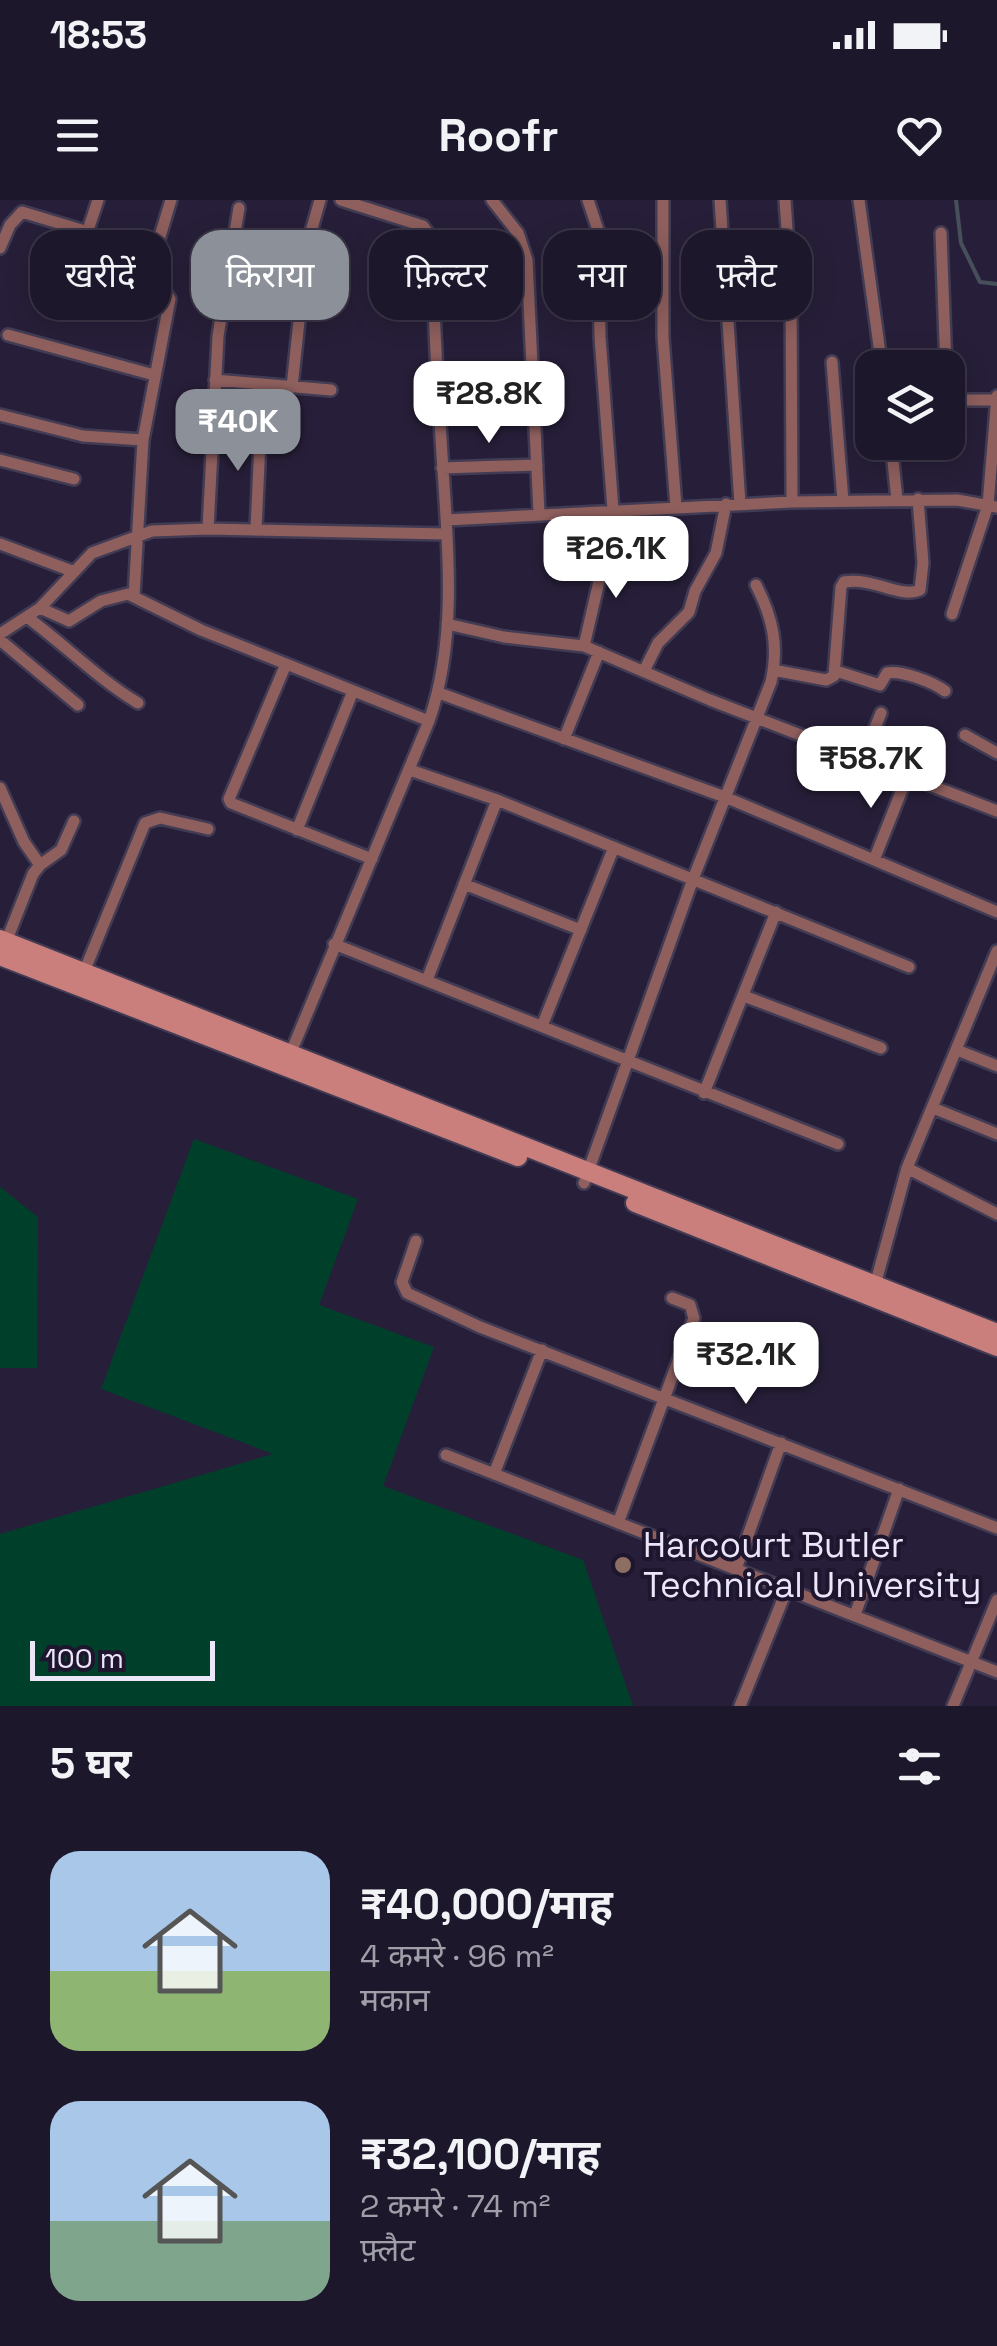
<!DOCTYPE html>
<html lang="hi">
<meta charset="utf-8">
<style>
body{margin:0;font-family:"Space Grotesk","Noto Sans Devanagari",sans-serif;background:#2a2437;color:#f1f3f6;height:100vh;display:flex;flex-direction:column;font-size:38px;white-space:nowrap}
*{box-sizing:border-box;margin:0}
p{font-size:32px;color:#a09fa9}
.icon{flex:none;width:55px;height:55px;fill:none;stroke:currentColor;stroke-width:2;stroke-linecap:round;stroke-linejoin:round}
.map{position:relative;height:1506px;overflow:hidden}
.side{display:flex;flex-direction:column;background:#1d172b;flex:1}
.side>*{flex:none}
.guide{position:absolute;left:30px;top:30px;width:938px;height:90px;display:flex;gap:20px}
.tools{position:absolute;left:855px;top:150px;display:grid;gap:20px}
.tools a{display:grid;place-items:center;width:110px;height:110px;border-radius:20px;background:#1d172b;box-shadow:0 5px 25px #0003,0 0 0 2px #3b3647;font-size:50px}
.scale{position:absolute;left:30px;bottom:25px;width:185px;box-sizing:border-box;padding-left:10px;border:5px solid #ebe7f9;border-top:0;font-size:28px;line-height:35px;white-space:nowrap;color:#ebe7f9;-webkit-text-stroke:8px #1e152e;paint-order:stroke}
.price{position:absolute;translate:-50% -85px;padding:0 22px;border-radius:20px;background:#fff;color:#222;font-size:32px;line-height:65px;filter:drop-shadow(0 2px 5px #0008)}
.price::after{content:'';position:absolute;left:50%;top:60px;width:30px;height:22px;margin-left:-15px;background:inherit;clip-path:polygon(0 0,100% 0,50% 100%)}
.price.selected{background:#8c9099;color:#fff}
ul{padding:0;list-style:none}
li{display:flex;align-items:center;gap:30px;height:250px;padding:0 50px}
li span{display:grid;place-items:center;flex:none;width:280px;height:200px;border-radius:30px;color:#555}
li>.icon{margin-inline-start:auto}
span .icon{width:120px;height:120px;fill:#fffc;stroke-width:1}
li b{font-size:42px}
h2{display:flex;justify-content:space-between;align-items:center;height:120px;padding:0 50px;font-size:42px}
.chip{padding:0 35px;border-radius:30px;background:#1d172b;box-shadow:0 5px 25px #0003,0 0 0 2px #3b3647;font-size:35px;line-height:90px}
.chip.selected{background:#8c9099;color:#fff}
.status{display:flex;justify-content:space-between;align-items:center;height:70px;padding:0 50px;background:#1d172b;direction:ltr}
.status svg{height:28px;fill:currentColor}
header{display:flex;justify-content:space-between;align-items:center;height:130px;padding:0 50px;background:#1d172b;font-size:45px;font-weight:600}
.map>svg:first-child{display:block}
.green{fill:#00402b}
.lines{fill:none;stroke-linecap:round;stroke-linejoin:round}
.stream{stroke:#46505a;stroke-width:4}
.street-casing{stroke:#423b54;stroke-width:16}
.secondary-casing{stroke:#423b54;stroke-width:22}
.street{stroke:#8e5f5d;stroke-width:11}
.secondary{stroke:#ca7f7d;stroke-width:18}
.education-dot{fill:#8d6e63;stroke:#1e152e;stroke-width:4}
.labels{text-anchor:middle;stroke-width:8;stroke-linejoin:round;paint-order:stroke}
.poi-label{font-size:35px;fill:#ebe7f9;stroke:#1e152e;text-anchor:start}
</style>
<div class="status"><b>18:53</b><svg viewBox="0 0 49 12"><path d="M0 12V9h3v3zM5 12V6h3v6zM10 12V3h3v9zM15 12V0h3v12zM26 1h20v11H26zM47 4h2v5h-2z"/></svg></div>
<header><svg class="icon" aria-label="menu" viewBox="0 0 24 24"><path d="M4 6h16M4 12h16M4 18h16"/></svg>Roofr<svg class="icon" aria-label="heart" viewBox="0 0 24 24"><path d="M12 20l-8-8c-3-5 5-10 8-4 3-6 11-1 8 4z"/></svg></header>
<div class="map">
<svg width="997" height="1506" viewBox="0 0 997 1506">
<rect width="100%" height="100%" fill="#271f39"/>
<path class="green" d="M194,939L358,999L319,1105L434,1147L383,1286L583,1360L633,1506H0V1334L273,1254L101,1189Z
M0,987L38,1017L37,1168H0Z"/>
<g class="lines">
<path class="stream" d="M956,0L961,43L980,82L997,84"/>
<g class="street-casing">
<path id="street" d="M492,0L518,33L527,60L539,313
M588,0L598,30L600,137L613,310
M663,0V137L676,307
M720,0L740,304
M785,0L791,88L792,302
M859,0L882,168
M941,33L946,168
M0,48L10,25L22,12L88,32
M50,69L165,91L170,99L143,240L134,396
M73,75L98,0
M145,86L171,0
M8,135L154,175
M832,162L843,301
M215,180L331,190
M292,187L307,46L320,0
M948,195L954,200H996
M0,215L83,236L143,240
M891,242L897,300
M0,260L74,279
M442,268L537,265
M446,320L792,302L957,300L997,307
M208,329L218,136L239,8
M256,329L261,220
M0,344L72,371
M40,408L69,421L101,401L128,394L201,430L429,521
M952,414L988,305L997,196
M27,417C65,445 98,479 138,503
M447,424L504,437L584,446L710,500L997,611
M0,434L40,408L92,353L152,331L208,329L446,334
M0,440L78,505
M584,446L607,347
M286,464L229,599L231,603L372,659
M773,470L826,480L834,476L841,387L844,382C874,377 900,399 920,390L923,363L918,299
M644,471L658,443L689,412L695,391L716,353L726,304
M836,471L880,485L887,473C901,470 933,482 945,491
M439,493L725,597L997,712
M965,535L997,553
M564,539L599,452
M862,560L881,513
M410,570L497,600L909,767
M0,588L24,642L40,665
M297,630L353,491
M874,660L907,577
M464,684L581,730
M6,742L33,674L40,665L61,650L74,621
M334,744L838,944
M84,772L145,623L160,618L208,629
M427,780L497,600
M744,796L881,848
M542,826L614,647
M957,850L997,866
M289,857L429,521C460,432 446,330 441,238C436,171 434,104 431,37L423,26L341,0
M704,893L776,712
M933,908L997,934
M907,968L997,1014
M584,983L693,679L771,482C779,446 773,418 756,385
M416,1041L402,1082L407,1093L480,1127L997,1328
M874,1089L907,968L997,751
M446,1255L997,1472
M494,1274L542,1150
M618,1323L694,1118L690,1105L672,1098
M736,1369L781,1243
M855,1415L899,1289
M740,1506L787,1389
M953,1506L997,1400"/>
</g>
<g class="secondary-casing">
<path id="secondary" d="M0,739L997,1133
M0,756L518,957
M635,1003L997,1147"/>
</g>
<use href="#street" class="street"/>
<use href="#secondary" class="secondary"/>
</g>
<circle class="education-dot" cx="623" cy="1365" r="10"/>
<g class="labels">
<g class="poi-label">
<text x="643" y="1357">Harcourt Butler<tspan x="643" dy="40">Technical University</tspan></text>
</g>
</g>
</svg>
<div class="tools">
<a><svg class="icon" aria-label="layers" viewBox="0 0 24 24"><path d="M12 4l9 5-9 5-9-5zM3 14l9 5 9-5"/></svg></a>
</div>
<div class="scale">100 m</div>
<b class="price" style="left:489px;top:246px">₹28.8K</b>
<b class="price selected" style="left:238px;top:274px">₹40K</b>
<b class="price" style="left:616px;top:401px">₹26.1K</b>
<b class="price" style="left:871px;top:611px">₹58.7K</b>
<b class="price" style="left:746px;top:1207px">₹32.1K</b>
<div class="guide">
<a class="chip">खरीदें</a>
<a class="chip selected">किराया</a>
<a class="chip">फ़िल्टर</a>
<a class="chip">नया</a>
<a class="chip">फ़्लैट</a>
</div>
</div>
<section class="side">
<h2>5 घर<svg class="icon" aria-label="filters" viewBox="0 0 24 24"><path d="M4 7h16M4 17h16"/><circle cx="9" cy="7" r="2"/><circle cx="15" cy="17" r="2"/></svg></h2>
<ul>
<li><span style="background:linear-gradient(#a9c7e8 60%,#8fb573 0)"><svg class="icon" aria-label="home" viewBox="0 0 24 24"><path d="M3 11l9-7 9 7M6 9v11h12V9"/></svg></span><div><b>₹40,000/माह</b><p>4 कमरे · 96 m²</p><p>मकान</p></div></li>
<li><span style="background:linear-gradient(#a9c7e8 60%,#7fa58c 0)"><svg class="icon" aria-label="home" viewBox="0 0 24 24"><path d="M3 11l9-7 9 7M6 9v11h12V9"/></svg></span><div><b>₹32,100/माह</b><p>2 कमरे · 74 m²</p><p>फ़्लैट</p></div></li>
</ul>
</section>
